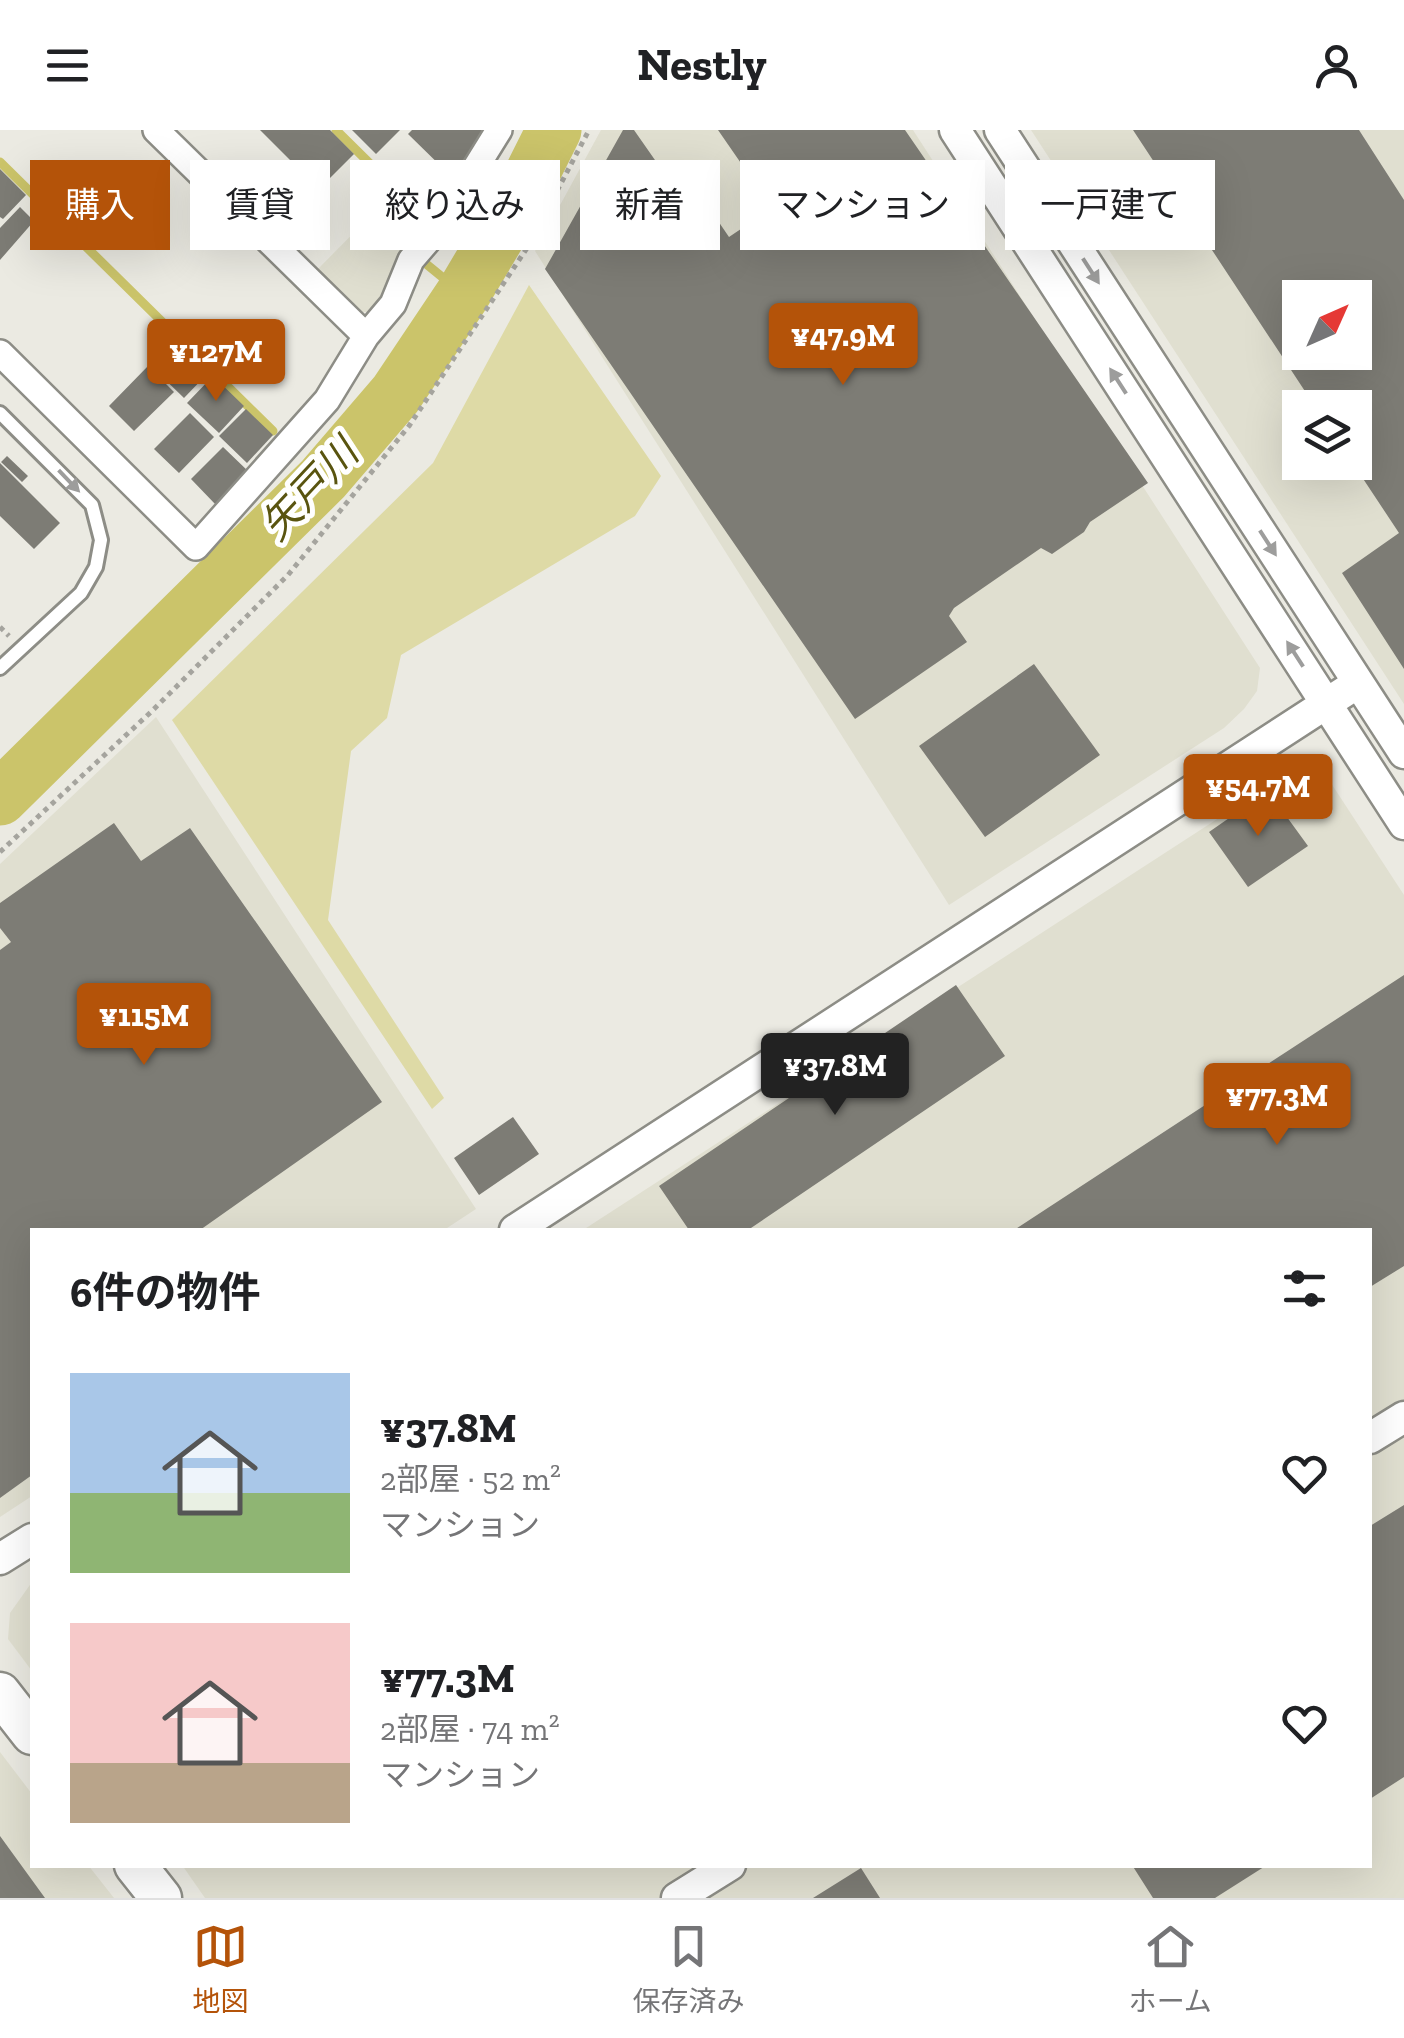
<!DOCTYPE html>
<html lang="ja">
<meta charset="utf-8">
<style>
body{margin:0;font-family:"Zilla Slab","Noto Sans JP",serif;background:#f2f2f2;color:#202124;height:100vh;display:flex;flex-direction:column;font-size:38px;white-space:nowrap}
*{box-sizing:border-box;margin:0}
p{font-size:32px;color:#757577}
.icon{flex:none;width:55px;height:55px;fill:none;stroke:currentColor;stroke-width:2;stroke-linecap:round;stroke-linejoin:round}
.map{position:relative;flex:1;overflow:hidden}
.details{position:absolute;left:30px;top:1098px;width:1342px;height:640px;display:flex;flex-direction:column;background:#fff;border-radius:0px;box-shadow:0 10px 40px #0002}
.details>*{flex:none}
.guide{position:absolute;left:30px;top:30px;width:1345px;height:90px;display:flex;gap:20px}
.needle{width:65px;rotate:45deg}
.buttons{position:absolute;left:1282px;top:150px;display:grid;gap:20px}
.buttons a{display:grid;place-items:center;width:90px;height:90px;border-radius:0px;background:#fff;box-shadow:0 10px 40px #0002;font-size:50px}
.price{position:absolute;translate:-50% -85px;padding:0 22px;border-radius:10px;background:#b45309;color:#fff;font-size:32px;line-height:65px;filter:drop-shadow(0 2px 5px #0008)}
.price::after{content:'';position:absolute;left:50%;top:60px;width:30px;height:22px;margin-left:-15px;background:inherit;clip-path:polygon(0 0,100% 0,50% 100%)}
.price.active{background:#222;color:#fff}
ul{padding:0;list-style:none}
li{display:flex;align-items:center;gap:30px;height:250px;padding:0 40px}
li span{display:grid;place-items:center;flex:none;width:280px;height:200px;border-radius:0px;color:#555}
li>.icon{margin-inline-start:auto}
span .icon{width:120px;height:120px;fill:#fffc;stroke-width:1}
li b{font-size:42px}
h2{display:flex;justify-content:space-between;align-items:center;height:120px;padding:0 40px;font-size:42px}
.chip{padding:0 35px;border-radius:0px;background:#fff;box-shadow:0 10px 40px #0002;font-size:35px;line-height:90px}
.chip.active{background:#b45309;color:#fff}
header{display:flex;justify-content:space-between;align-items:center;height:130px;padding:0 40px;background:#fff;font-size:45px;font-weight:700}
.tab-bar{display:flex;justify-content:space-around;align-items:center;height:140px;border-top:2px solid #e0e0e0;background:#fff;font-size:28px;color:#757577}
.tab-bar a{display:grid;justify-items:center;gap:5px}
.tab-bar .active{color:#b45309}
.map>svg:first-child{display:block}
.built{fill:#e0dfd0;fill-rule:evenodd}
.green{fill:#dedaa6}
.lines{fill:none;stroke-linecap:round;stroke-linejoin:round}
.stream{stroke:#cbc46a;stroke-width:9}
.river{stroke:#cbc46a;stroke-width:55}
.building{fill:#7d7c75;fill-rule:evenodd}
.service-casing{stroke:#8d8d86;stroke-width:18}
.minor-casing{stroke:#8d8d86;stroke-width:30}
.tertiary-casing{stroke:#8d8d86;stroke-width:35}
.primary-casing{stroke:#8d8d86;stroke-width:45}
.path{stroke:#a5a49e;stroke-width:5;stroke-dasharray:5 5;stroke-linecap:butt}
.service{stroke:#fff;stroke-width:12}
.minor{stroke:#fff;stroke-width:25}
.tertiary{stroke:#fff;stroke-width:30}
.primary{stroke:#fff;stroke-width:40}
.oneway{fill:#9d9d9c}
.labels{text-anchor:middle;stroke-width:10;stroke-linejoin:round;paint-order:stroke}
.water-label{font-size:40px;font-style:italic;fill:#59540f;stroke:#fffffe}
</style>
<header><svg class="icon" aria-label="menu" viewBox="0 0 24 24"><path d="M4 6h16M4 12h16M4 18h16"/></svg>Nestly<svg class="icon" aria-label="person" viewBox="0 0 24 24"><circle cx="12" cy="8" r="4"/><path d="M4 21q1-7 8-7t8 7"/></svg></header>
<div class="map">
<svg width="1404" height="1768" viewBox="0 0 1404 1768">
<rect width="100%" height="100%" fill="#ebeae2"/>
<path class="built" d="M601,0H913L1260,538L1257,561L1244,579L1224,598L949,775L535,121Z
M1031,0H1404V574ZM1300,168H1355V222H1300ZM1300,278H1355V332H1300Z
M394,62L427,94L411,114L371,182H360L317,140Z
M156,587L476,1079L444,1100H32V1366L0,1387V734Z
M1305,644L1329,650L1404,765V1768H205L182,1735H1370V1100H583L1276,651Z
M32,1452V1541L8,1509L10,1483Z
M0,1622L32,1664V1735H88L114,1768H0Z"/>
<path class="green" d="M529,155L661,346L635,386L401,525L387,588L351,621L328,790L444,968L432,979L172,590L433,333Z"/>
<g class="lines">
<path class="stream" d="M336,0L424,87
M0,32L273,301
M425,133L463,164"/>
<path class="river" d="M0,668L323,349L396,264L463,164L520,68L554,0"/>
</g>
<path class="building" d="M260,0H330L354,24L319,59Z
M352,0H400L376,24Z
M412,0H482L455,50L408,4Z
M623,0H634L685,73L699,63L729,107L772,78L718,0H905L1148,353L1090,392L1084,402L1052,424L1041,418L954,478L949,486L967,512L855,589L545,139Z
M1133,0H1359L1404,70V539L1342,443L1399,403L1352,332H1355V278H1316ZM1300,168H1355V222H1300Z
M0,39L26,65L3,89L0,87Z
M20,77L34,91L0,130V98Z
M175,209L209,242L184,268L150,235Z
M148,236L174,262L134,301L109,276Z
M213,246L244,276L219,303L187,273Z
M246,279L273,305L247,333L219,306Z
M190,283L214,307L179,343L154,319Z
M223,317L249,342L216,375L191,349Z
M7,326L28,346L22,352L1,332Z
M0,333L60,393L34,419L0,386Z
M1034,534L1100,625L985,707L919,616Z
M1268,661L1308,716L1248,757L1209,702Z
M114,693L141,731L190,698L382,972L200,1100H32V1345L0,1368V820L11,812L0,798V773Z
M1404,845V1136L1370,1157V1100H1014Z
M956,855L1005,926L748,1100H689L659,1056Z
M513,987L539,1024L479,1065L454,1028Z
M1404,1375V1647L1370,1669V1396Z
M0,1706L45,1768H0Z
M1132,1735H1267L1215,1768H1153Z
M861,1738L880,1768H813Z"/>
<g class="lines">
<g class="service-casing">
<path id="service" d="M0,283L92,375L101,410L96,437L81,463L0,538"/>
</g>
<g class="minor-casing">
<path id="minor" d="M156,0L366,206
M0,223L196,417L327,270L366,206L393,174L411,130L437,100L499,0"/>
</g>
<g class="tertiary-casing">
<path id="tertiary" d="M955,0L1404,694
M1000,0L1404,623
M515,1100L1358,553
M1370,1308L1404,1287
M0,1429L32,1409
M677,1768L730,1735"/>
</g>
<g class="primary-casing">
<path id="primary" d="M0,1563L32,1604
M135,1735L161,1768"/>
</g>
<path class="path" d="M0,497L9,506
M0,722L152,581L288,445L409,296L527,118L589,0"/>
<use href="#service" class="service"/>
<use href="#minor" class="minor"/>
<use href="#tertiary" class="tertiary"/>
<use href="#primary" class="primary"/>
</g>
<defs><path id="oneway-solid" d="M-6-.8H1V-3.2L6.5 0L1 3.2V.8H-6Z" transform="scale(2.5)"/></defs>
<g class="oneway">
<use href="#oneway-solid" transform="translate(1091 141) rotate(57)"/>
<use href="#oneway-solid" transform="translate(1118 251) rotate(-123)"/>
<use href="#oneway-solid" transform="translate(69 351) rotate(46)"/>
<use href="#oneway-solid" transform="translate(1268 413) rotate(57)"/>
<use href="#oneway-solid" transform="translate(1295 524) rotate(-123)"/>
</g>
<g class="labels">
<g class="water-label">
<text transform="translate(309 359) rotate(-47)" y="14">矢戸川</text>
</g>
</g>
</svg>
<div class="buttons">
<a><svg class="needle" viewBox="-14 -14 28 28"><path d="M0-13l5 13h-10z" fill="#e53935"/><path d="M0 13l5-13h-10z" fill="#757577"/></svg></a>
<a><svg class="icon" aria-label="layers" viewBox="0 0 24 24"><path d="M12 4l9 5-9 5-9-5zM3 14l9 5 9-5"/></svg></a>
</div>
<b class="price" style="left:843px;top:258px">¥47.9M</b>
<b class="price" style="left:216px;top:274px">¥127M</b>
<b class="price" style="left:1258px;top:709px">¥54.7M</b>
<b class="price" style="left:144px;top:938px">¥115M</b>
<b class="price active" style="left:835px;top:988px">¥37.8M</b>
<b class="price" style="left:1277px;top:1018px">¥77.3M</b>
<div class="guide">
<a class="chip active">購入</a>
<a class="chip">賃貸</a>
<a class="chip">絞り込み</a>
<a class="chip">新着</a>
<a class="chip">マンション</a>
<a class="chip">一戸建て</a>
</div>
<section class="details">
<h2>6件の物件<svg class="icon" aria-label="filters" viewBox="0 0 24 24"><path d="M4 7h16M4 17h16"/><circle cx="9" cy="7" r="2"/><circle cx="15" cy="17" r="2"/></svg></h2>
<ul>
<li><span style="background:linear-gradient(#a9c7e8 60%,#8fb573 0)"><svg class="icon" aria-label="home" viewBox="0 0 24 24"><path d="M3 11l9-7 9 7M6 9v11h12V9"/></svg></span><div><b>¥37.8M</b><p>2部屋 · 52 m²</p><p>マンション</p></div><svg class="icon" aria-label="heart" viewBox="0 0 24 24"><path d="M12 20l-8-8c-3-5 5-10 8-4 3-6 11-1 8 4z"/></svg></li>
<li><span style="background:linear-gradient(#f6c9c9 70%,#b9a48a 0)"><svg class="icon" aria-label="home" viewBox="0 0 24 24"><path d="M3 11l9-7 9 7M6 9v11h12V9"/></svg></span><div><b>¥77.3M</b><p>2部屋 · 74 m²</p><p>マンション</p></div><svg class="icon" aria-label="heart" viewBox="0 0 24 24"><path d="M12 20l-8-8c-3-5 5-10 8-4 3-6 11-1 8 4z"/></svg></li>
</ul>
</section>
</div>
<nav class="tab-bar">
<a class="active"><svg class="icon" aria-label="map" viewBox="0 0 24 24"><path d="M3 6l6-2 6 2 6-2v14l-6 2-6-2-6 2zM9 4v14M15 6v14"/></svg>地図</a>
<a><svg class="icon" aria-label="saved" viewBox="0 0 24 24"><path d="M7 4h10v16l-5-4-5 4z"/></svg>保存済み</a>
<a><svg class="icon" aria-label="home" viewBox="0 0 24 24"><path d="M3 11l9-7 9 7M6 9v11h12V9"/></svg>ホーム</a>
</nav>
